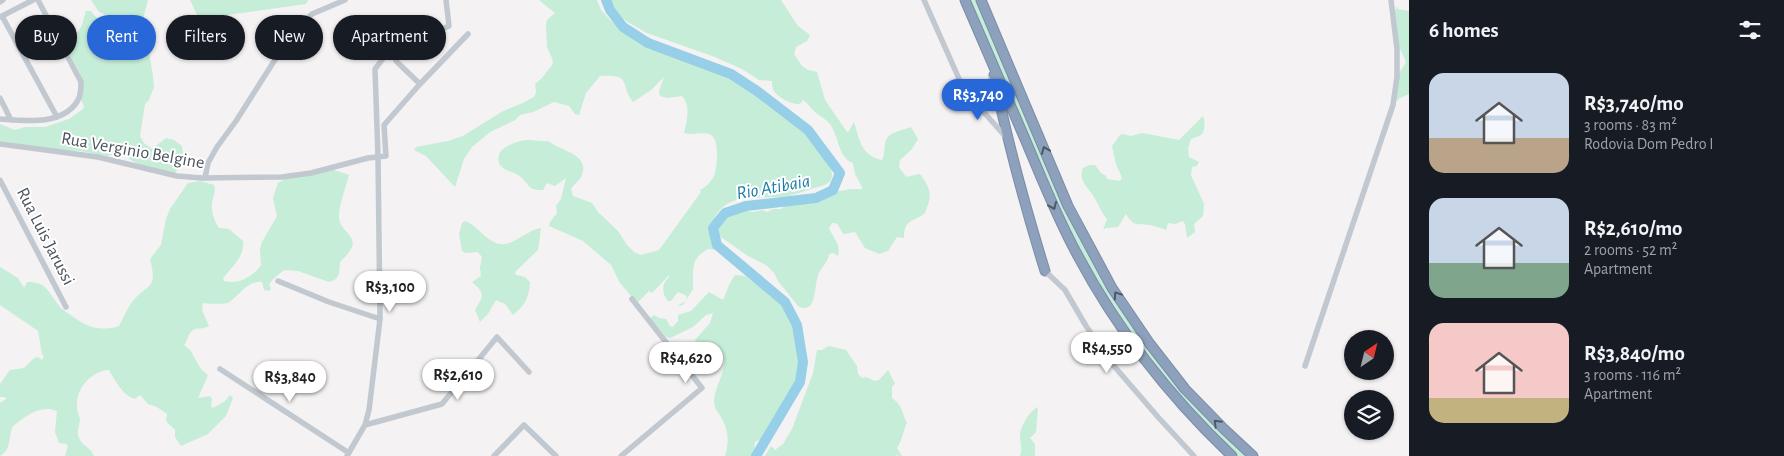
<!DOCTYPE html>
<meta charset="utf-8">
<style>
body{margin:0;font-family:"Alegreya Sans",sans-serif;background:#242831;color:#f1f3f6;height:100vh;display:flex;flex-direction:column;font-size:19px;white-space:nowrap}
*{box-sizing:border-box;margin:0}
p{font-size:16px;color:#9ea1a6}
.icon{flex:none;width:28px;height:28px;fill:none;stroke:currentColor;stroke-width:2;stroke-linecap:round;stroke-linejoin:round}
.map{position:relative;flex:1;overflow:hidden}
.drawer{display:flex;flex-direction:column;background:#171b24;width:375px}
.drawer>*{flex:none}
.banner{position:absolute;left:15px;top:15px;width:475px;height:45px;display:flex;gap:10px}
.needle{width:32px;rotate:35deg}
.buttons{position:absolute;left:1344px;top:330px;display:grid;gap:10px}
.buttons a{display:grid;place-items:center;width:50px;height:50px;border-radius:50%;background:#171b24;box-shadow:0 1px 4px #0004;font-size:25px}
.price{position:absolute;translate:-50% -42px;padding:0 11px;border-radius:18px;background:#fff;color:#222;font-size:16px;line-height:32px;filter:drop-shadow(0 1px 2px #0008)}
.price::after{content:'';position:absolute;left:50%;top:30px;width:15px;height:11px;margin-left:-8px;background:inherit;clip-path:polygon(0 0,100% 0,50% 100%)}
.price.current{background:#2867d8;color:#fff}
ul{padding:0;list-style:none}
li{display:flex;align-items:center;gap:15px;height:125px;padding:0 20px}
li span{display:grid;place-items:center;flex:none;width:140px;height:100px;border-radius:15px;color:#555}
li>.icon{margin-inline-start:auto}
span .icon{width:60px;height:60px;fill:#fffc;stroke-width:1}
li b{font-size:21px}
h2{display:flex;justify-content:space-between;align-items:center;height:60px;padding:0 20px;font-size:21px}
.pill{padding:0 18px;border-radius:22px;background:#171b24;box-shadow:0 1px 4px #0004;font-size:18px;line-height:45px}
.pill.current{background:#2867d8;color:#fff}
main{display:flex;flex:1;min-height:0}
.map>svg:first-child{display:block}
.green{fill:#c5edd8}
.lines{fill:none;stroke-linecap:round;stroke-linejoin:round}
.river{stroke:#96cfe7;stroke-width:10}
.highway-casing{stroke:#798ca8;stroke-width:11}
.minor{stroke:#c1c8cf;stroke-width:5.5}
.highway{stroke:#8ea1bc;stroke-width:9}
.oneway{stroke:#4e5863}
.labels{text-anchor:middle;stroke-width:4;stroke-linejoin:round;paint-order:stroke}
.street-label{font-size:18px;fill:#4b545e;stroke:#fff}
.water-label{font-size:19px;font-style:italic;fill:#187ca5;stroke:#fff}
</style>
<main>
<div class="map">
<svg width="1409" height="456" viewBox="0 0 1409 456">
<rect width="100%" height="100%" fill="#f4f2f2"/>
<path class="green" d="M91,0H148L143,19L149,32V52L153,76L154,87L149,100L145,104L140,136L144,143L152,149L166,138L174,140L182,146C184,157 182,164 175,173L141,167L116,149L115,154L107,156L80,151L52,150L0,141V124L15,130L25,127H45L69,119L83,109L84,106L80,97L81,84L80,74L70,54V47L82,25L86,11H91C96,19 104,22 108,31L114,21L111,17L99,12Z
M190,0H308L306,4L199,19Z
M539,0H597L601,10L611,21L649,49L707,65L755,89L815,134C819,140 819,145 821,152C824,159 830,165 832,173C832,175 832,178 831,180C828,185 819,187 814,188C805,191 796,194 788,196C764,200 731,191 716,215C708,229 712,238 720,250L708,249L700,254L695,261L693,270V289L683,305L678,306L680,304L686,301L687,297L685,295L678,292L671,301H668C661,293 662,283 669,277V275L652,293L649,291L637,303L620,283L611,265L583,241L549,226L550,222L557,213L556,206L561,199L566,178L555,186L547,183L543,190C528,191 530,185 521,177C516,172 506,172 501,166C498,163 498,159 499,155C501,146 520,140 529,140C536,140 541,142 548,141C560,151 592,154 581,177C578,182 574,184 571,189L573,196L592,203L598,212L618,231L627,245L634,252L641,255L659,250L701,192L700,190C706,187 711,182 714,176C717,168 720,140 711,135C703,131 693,136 684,133C687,121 691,106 682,96L667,98L660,96L659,91L664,77L651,90L633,102C619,84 633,74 600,76L586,93L579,115L575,114L569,106L554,102L533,112L520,115L515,120L490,132L472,147L464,159L455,187L426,156L414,150L416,147L448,141L463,136L503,111L525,102L535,96L536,91L535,84L541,79L553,64L552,58L547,47L546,24L547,20L555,13Z
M610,0H781L798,26L810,35L807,41L796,47L794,54L802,66L808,70L817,72L825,100L847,132L849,131L854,122C860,140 860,155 882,160C885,153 884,150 885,144C887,131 902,131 911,127L918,139L912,149L900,160L899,167L906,177L919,174L921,175C932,192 932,194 925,213C913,223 904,218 904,238L897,237L888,251L879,254L865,248L855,232L844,234C839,230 840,222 832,223L829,229C834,238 841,245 838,256L833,253L829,254C828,263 821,267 818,275C814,286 817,316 798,306L778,281L774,273L766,265L748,256L718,235V230L723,218L728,214L739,209L752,212L763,210L767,212L773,209H781L790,202L819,201L834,192L851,189H862V187L855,174L853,163C838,158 839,136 830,124C825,118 819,116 814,111C810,108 808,103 803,100L800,104C792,105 776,97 773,89C772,86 772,84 772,81L759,80L742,69L715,57L647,33L626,21L619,15Z
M969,0H976L1044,154L1056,190L1094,264L1110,292L1131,323L1248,456H1237L1195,414L1137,345L1097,284L1050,194L1037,156Z
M1397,6L1398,9L1409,11V94L1400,98L1394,103L1397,77L1406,62L1395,38V11Z
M1203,116C1205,122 1206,133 1199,136C1196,137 1193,138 1191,139L1188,149L1189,157L1199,162L1197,166L1192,167L1191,175L1204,204L1203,216L1194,224L1195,232L1187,238L1185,224L1183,221L1175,224L1168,223L1166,230C1161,228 1155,226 1150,225C1137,222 1135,229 1126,214L1118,227L1106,228L1103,230L1107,219C1101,212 1099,205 1094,197C1088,187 1078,182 1083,168L1089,165H1095L1101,173L1106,176L1107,179L1120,181L1122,178L1116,164L1112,146L1120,135L1123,134L1131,136L1142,133L1179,140Z
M328,168L349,175C346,187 338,207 339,218C341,236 368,236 340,262C339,272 341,279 329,282L298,271L284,270L272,280L269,285L271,288L269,291L264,290L262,282C247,280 239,296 228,303C224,304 206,304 203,303L202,310L209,326C202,330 198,327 193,330C187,334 188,341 184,345L190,350L201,369L208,375L198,398L210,396L212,399L211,406L213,408L225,401L230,395L233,398L226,416L208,434L181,446L175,437V430L166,421L167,414L157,407L148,404L140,395L135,399C123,396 115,380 109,370C92,371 77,387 77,404C77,410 78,414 80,419C80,424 77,430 78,435C80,445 91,447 94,456H65L68,446L66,444L59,443L55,432L57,411C40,404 26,416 13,426C8,437 12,449 0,456V403L6,399L5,397H0V384L10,370L24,368L34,358L38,357L42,360L44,356L42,354L38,331L0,305V267L18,278L24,288L27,282C46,282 47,290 57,303C61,309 66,312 72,316C87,327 100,332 119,326C123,319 126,311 130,305C145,282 159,293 150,259L161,245L166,219L170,209L188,183L200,181L214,185C216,192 213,196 212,203C211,211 214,221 219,228L229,229L243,241C245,256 232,267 223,278L224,281C238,285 253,277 261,265L260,249L262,242L277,216L273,198L278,183L287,178Z
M465,221C476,225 483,237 494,242C510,251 525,230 541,228L538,250L515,272L516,275L525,277L530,282C529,298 525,305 513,315L505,304L496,300L488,314L480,322L475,310C483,296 486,294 472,282L481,276L480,268L482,257L478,252L465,253L462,251L459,234L462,223Z
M735,275L745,276L776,298L792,319L799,335L803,339L804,346V359L794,395L772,435L755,442L754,456H725C729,443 729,431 722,419C719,413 714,409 714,401C714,386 733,362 719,351L700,354L695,340L710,323L713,313L706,315L693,327L670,338L666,337L650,318L654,315L659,318L666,319L670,326L673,327L678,321V315L691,311L709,292L723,300L730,283Z
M829,346L846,350L857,366L858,374L862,378L866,377L875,381L879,380L888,370L895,384L892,387V398C904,407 901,412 907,423C903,431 902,441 897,448L902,456H898L897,455L895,456H765L771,446L775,450L783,444L792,429L813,373L817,350H822Z
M1038,407L1036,432L1030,438L1035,444V456H1020C1023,449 1020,442 1020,435C1021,426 1030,410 1038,407Z"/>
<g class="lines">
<path class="river" d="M606,0L610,10L623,27L648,43L731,74L757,91L808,130L840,173L833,190L816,198L746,206L725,213L713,228L717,245L785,302L797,325L803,362L800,382L756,456"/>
<g class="highway-casing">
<path id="highway" d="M965,0C985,46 1005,93 1025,139C1042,179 1057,218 1078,256C1118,331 1171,398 1232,456
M981,0L1068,206L1112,288L1150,344L1185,389L1224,429L1253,456
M994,75C1007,141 1025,206 1045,271"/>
</g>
<path class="minor" d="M924,0L964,90L1005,136
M0,2L3,0
M2,16L57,117
M0,17L33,0
M394,57L397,62L420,84
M964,90C980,92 985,88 994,75
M0,98L11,120
M0,119C25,121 66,126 79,98C81,93 81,87 81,82L38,0
M0,144L98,157L177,176L202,178L282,177L311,173L368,158L386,156L384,125L420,84L468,34
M205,178L208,163L217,147L236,121L292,33L312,14L345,0
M0,180L66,307
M1045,271L1065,290L1086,326L1114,366L1158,417L1194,456
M278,281L329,302L380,319
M1305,366L1393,105L1397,77V49L1391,0
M220,369L349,453
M365,425L442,404L497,337L529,372
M347,456L365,425L369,410L380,319L378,157L375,69L385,56L400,45L416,41L449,26L446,0
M494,456L524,425L556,456
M621,456L702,388L632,299"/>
<use href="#highway" class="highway"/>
</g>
<defs><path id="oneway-chevron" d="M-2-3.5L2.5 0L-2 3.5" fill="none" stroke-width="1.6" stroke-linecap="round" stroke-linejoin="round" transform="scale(1.25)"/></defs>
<g class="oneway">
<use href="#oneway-chevron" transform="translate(1045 150) rotate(-112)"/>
<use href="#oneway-chevron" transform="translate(1053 206) rotate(67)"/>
<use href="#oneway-chevron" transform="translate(1117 295) rotate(-124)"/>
<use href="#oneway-chevron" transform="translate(1217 423) rotate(-135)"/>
</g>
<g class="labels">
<g class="street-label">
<text transform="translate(133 150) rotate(10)" y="6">Rua Verginio Belgine</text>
<text transform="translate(46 236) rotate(63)" y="6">Rua Luis Jarussi</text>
</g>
<g class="water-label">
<text transform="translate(773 186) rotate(-10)" y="7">Rio Atibaia</text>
</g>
</g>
</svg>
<div class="buttons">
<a><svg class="needle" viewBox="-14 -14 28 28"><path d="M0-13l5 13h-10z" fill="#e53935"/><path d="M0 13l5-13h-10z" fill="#9ea1a6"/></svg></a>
<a><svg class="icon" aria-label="layers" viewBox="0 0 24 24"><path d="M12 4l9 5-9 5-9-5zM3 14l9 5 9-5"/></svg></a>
</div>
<b class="price current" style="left:978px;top:121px">R$3,740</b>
<b class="price" style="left:390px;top:313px">R$3,100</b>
<b class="price" style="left:1107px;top:374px">R$4,550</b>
<b class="price" style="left:686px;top:384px">R$4,620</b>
<b class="price" style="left:458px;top:401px">R$2,610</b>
<b class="price" style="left:290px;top:403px">R$3,840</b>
<div class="banner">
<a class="pill">Buy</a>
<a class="pill current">Rent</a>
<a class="pill">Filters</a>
<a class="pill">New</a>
<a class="pill">Apartment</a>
</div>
</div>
<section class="drawer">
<h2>6 homes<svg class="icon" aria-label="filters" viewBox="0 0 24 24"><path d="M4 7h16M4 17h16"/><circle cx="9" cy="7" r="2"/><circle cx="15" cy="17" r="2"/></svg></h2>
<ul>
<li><span style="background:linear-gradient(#c9d6e8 65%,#b9a48a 0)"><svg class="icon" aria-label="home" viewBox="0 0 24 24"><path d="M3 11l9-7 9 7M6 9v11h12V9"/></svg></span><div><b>R$3,740/mo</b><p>3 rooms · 83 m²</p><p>Rodovia Dom Pedro I</p></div></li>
<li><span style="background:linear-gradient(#c9d6e8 65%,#7fa58c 0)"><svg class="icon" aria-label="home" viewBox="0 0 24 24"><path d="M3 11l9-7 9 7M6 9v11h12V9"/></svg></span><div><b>R$2,610/mo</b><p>2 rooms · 52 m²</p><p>Apartment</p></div></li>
<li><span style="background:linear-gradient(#f6c9c9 75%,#c2b280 0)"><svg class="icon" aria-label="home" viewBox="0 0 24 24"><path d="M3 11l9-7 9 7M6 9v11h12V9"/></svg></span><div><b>R$3,840/mo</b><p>3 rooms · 116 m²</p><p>Apartment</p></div></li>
</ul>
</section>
</main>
